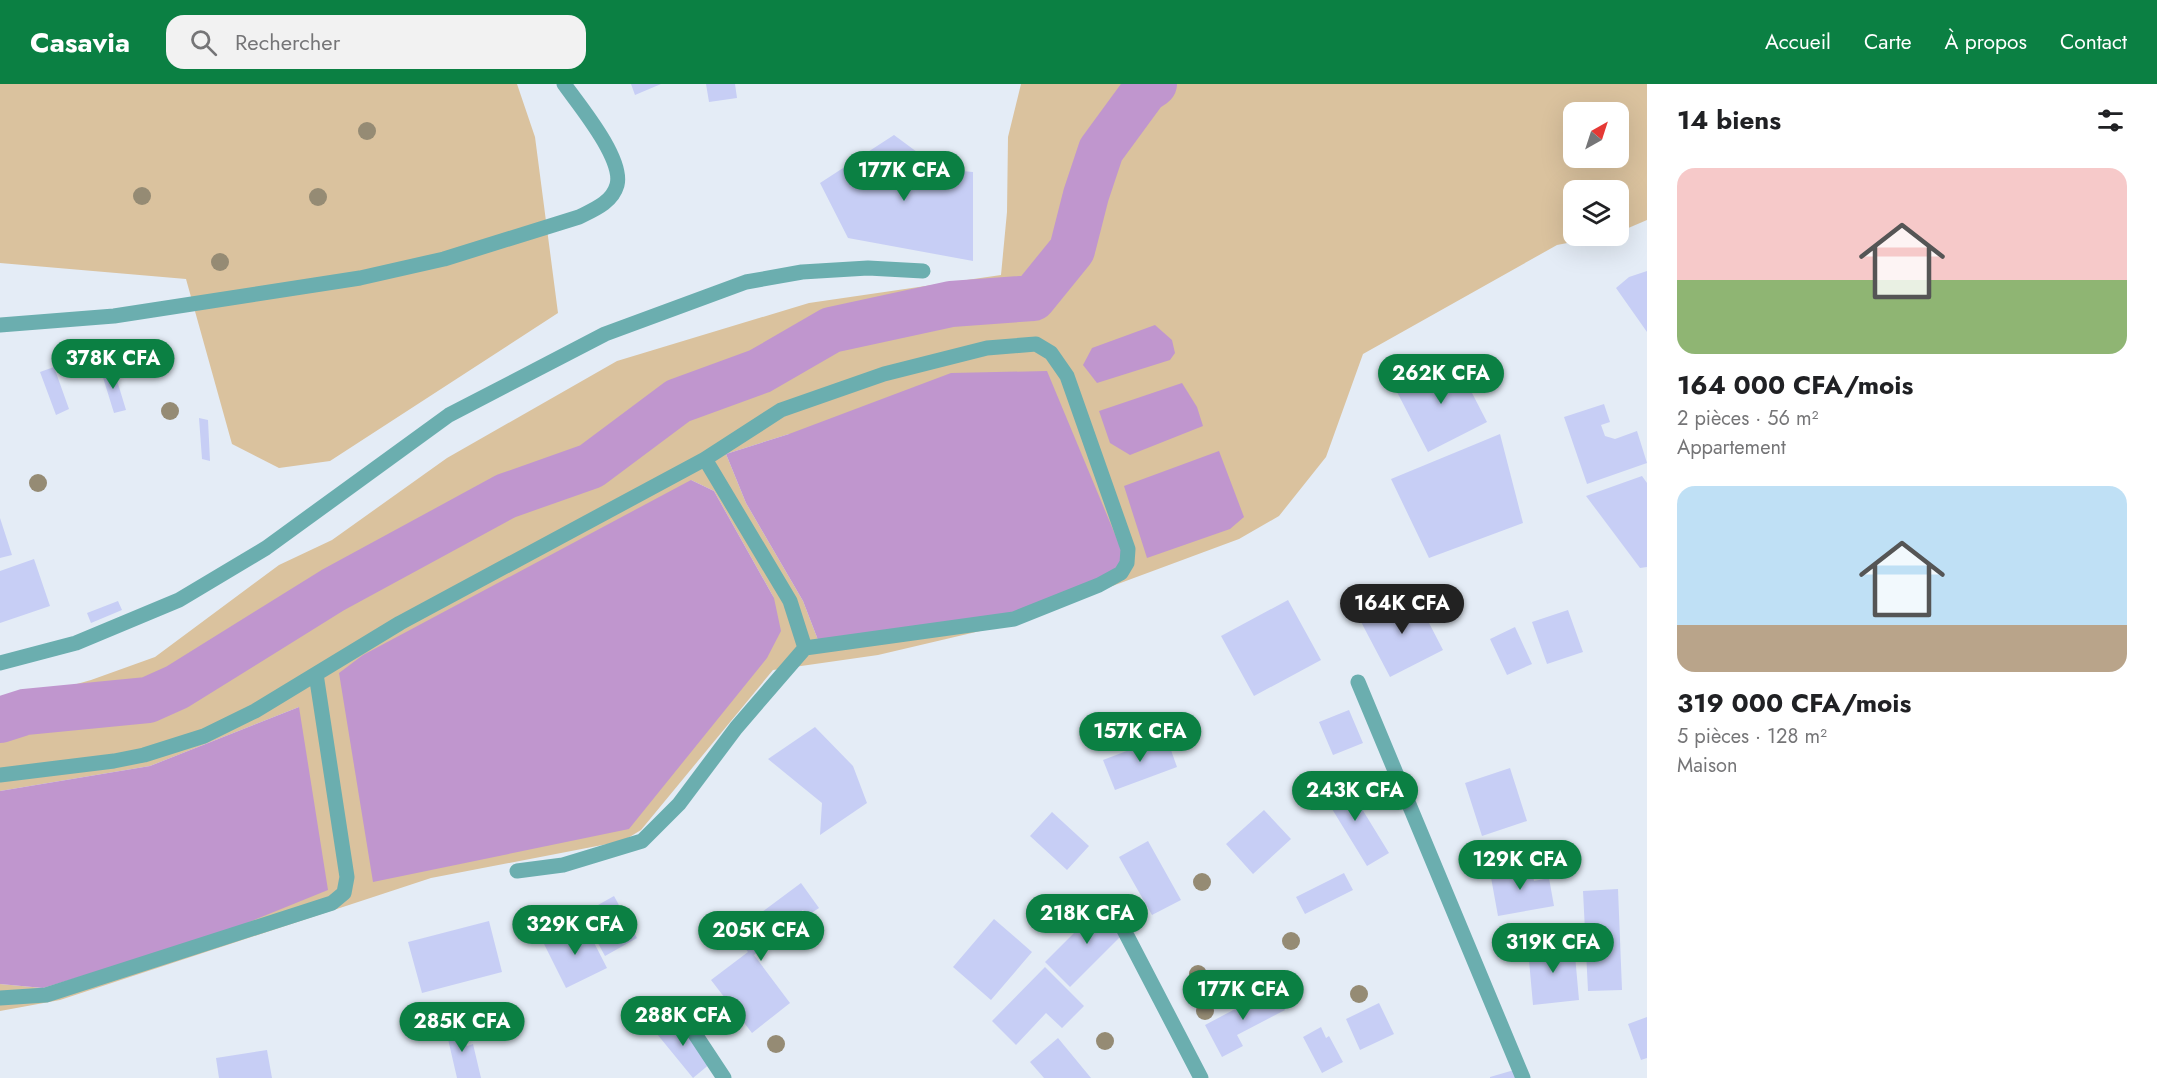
<!DOCTYPE html>
<html lang="fr">
<meta charset="utf-8">
<style>
body{margin:0;font-family:Jost,sans-serif;background:#f2f2f2;color:#202124;height:100vh;display:flex;flex-direction:column;font-size:22px;white-space:nowrap}
*{box-sizing:border-box;margin:0}
p{font-size:20px;color:#757577}
.icon{flex:none;width:33px;height:33px;fill:none;stroke:currentColor;stroke-width:2;stroke-linecap:round;stroke-linejoin:round}
.map{position:relative;flex:1;overflow:hidden}
.details{display:flex;flex-direction:column;background:#fff;width:510px}
.details>*{flex:none}
.needle{width:39px;rotate:39deg}
.fabs{position:absolute;left:1563px;top:18px;display:grid;gap:12px}
.fabs a{display:grid;place-items:center;width:66px;height:66px;border-radius:12px;background:#fff;box-shadow:0 6px 24px #0002;font-size:30px}
.price{position:absolute;translate:-50% -51px;padding:0 14px;border-radius:21px;background:#0b8043;color:#fff;font-size:20px;line-height:39px;filter:drop-shadow(0 2px 3px #0008)}
.price::after{content:'';position:absolute;left:50%;top:36px;width:18px;height:14px;margin-left:-9px;background:inherit;clip-path:polygon(0 0,100% 0,50% 100%)}
.price.active{background:#222;color:#fff}
ul{padding:0;list-style:none}
li{display:grid;align-content:center;gap:12px;height:318px;padding:0 30px}
li span{display:grid;place-items:center;height:186px;border-radius:18px;color:#555}
li>.icon{margin-inline-start:auto}
span .icon{width:108px;height:108px;fill:#fffc;stroke-width:1}
li b{font-size:26px}
h2{display:flex;justify-content:space-between;align-items:center;height:72px;padding:0 30px;font-size:26px}
header{display:flex;align-items:center;gap:36px;box-sizing:border-box;height:84px;padding:0 30px;background:#0b8043;color:#fff}
header strong{font-size:28px}
nav{display:flex;gap:33px;margin-inline-start:auto;font-size:21px}
.search{width:420px;height:54px;background:#f2f2f2;display:flex;align-items:center;gap:15px;box-sizing:border-box;padding:0 21px;border-radius:18px;color:#757577;font-size:22px}
main{display:flex;flex:1;min-height:0}
.map>svg:first-child{display:block}
.green{fill:#dac29e;fill-rule:evenodd}
.water{fill:#c096ce}
.lines{fill:none;stroke-linecap:round;stroke-linejoin:round}
.river{stroke:#c096ce;stroke-width:46}
.building{fill:#c7cef5}
.minor{stroke:#6baeaf;stroke-width:15}
.tree{fill:#958b74}
</style>
<header>
<strong>Casavia</strong>
<div class="search"><svg class="icon" aria-label="search" viewBox="0 0 24 24"><circle cx="10" cy="10" r="6"/><path d="M15 15l6 6"/></svg>Rechercher</div>
<nav><a>Accueil</a><a>Carte</a><a>À propos</a><a>Contact</a></nav>
</header>
<main>
<div class="map">
<svg width="1647" height="994" viewBox="0 0 1647 994">
<rect width="100%" height="100%" fill="#e4ecf6"/>
<path class="green" d="M0,0H517L535,53L558,229L330,377L279,384L232,360L186,195L0,179Z
M1021,0H1647V136L1619,148L1618,106H1574V152H1603L1557,161L1363,270L1326,373L1279,432L1239,455L1010,540L878,571L773,586L641,746L623,757L431,794L60,916L0,927V900L43,904L212,853L299,623L150,682L0,707V618L20,616L91,596L155,573L279,481L332,456L447,374L617,277L809,219L1001,191L1007,128L1008,53ZM1574,28H1618V74H1574ZM789,350L818,556L803,517L746,419L726,370ZM691,396L714,407L774,514Z"/>
<path class="water" d="M1155,241L1172,256L1175,269L1170,276L1097,299L1083,281L1092,264Z
M1047,287L1124,472L1116,488L1016,529L818,556L803,517L746,419L726,370L789,350L951,289Z
M1182,299L1197,323L1203,342L1130,371L1110,359L1099,327Z
M1219,367L1244,433L1230,445L1147,474L1124,402Z
M691,396L714,407L774,514L781,547L767,574L629,745L373,798L339,589L363,571Z
M299,623L328,806L212,853L43,904L0,900V707L150,682Z"/>
<g class="lines">
<path class="river" d="M0,636L25,628L148,616L177,603L333,506L506,412L591,382L678,317L760,287L831,246L951,220L1033,214L1072,166L1086,111L1101,66L1145,6L1154,0"/>
</g>
<path class="building" d="M631,0H661L635,11Z
M706,0H735L737,14L709,18Z
M894,51L940,85L973,88V177L848,154L820,99Z
M1647,187V248L1616,204L1629,193Z
M1456,278L1487,338L1428,368L1397,308L1423,286Z
M54,283L69,325L56,331L40,288Z
M113,283L126,326L114,329L101,287Z
M1604,320L1610,338L1601,341L1605,352L1615,355L1637,347L1647,379L1587,400L1564,333Z
M199,334L208,336L210,377L202,375Z
M1500,350L1523,439L1429,474L1391,395Z
M1642,392L1647,399V483L1640,484L1586,412Z
M0,434L12,471L0,474Z
M34,475L50,522L0,539V487Z
M1413,508L1443,566L1390,593L1360,536Z
M1288,516L1321,576L1254,612L1221,552Z
M118,517L122,526L91,539L87,529Z
M1568,526L1583,568L1547,580L1532,538Z
M1515,543L1532,580L1507,591L1490,555Z
M1349,626L1363,659L1333,671L1319,638Z
M815,643L853,682L867,719L820,751L822,719L768,675Z
M1166,652L1177,683L1115,706L1103,676Z
M1510,684L1527,737L1482,752L1465,699Z
M1343,694L1389,769L1367,782L1321,707Z
M1264,726L1291,755L1253,790L1226,760Z
M1052,728L1089,762L1067,786L1030,752Z
M1148,757L1181,816L1152,831L1119,773Z
M1531,780L1534,797L1549,794L1554,822L1498,832L1490,788Z
M1344,789L1353,806L1305,830L1296,813Z
M801,799L819,824L807,832L803,826L792,834L797,840L785,849L780,843L759,858L763,864L754,871L790,919L752,949L711,896L748,868L734,849Z
M1618,805L1622,906L1588,907L1583,807Z
M614,812L637,854L605,872L582,830Z
M1103,820L1128,845L1070,903L1045,878Z
M994,835L1032,868L991,916L953,883Z
M489,837L502,888L422,909L408,858Z
M584,839L607,884L566,904L544,860Z
M1574,860L1579,916L1533,921L1528,865Z
M1045,883L1084,922L1062,944L1046,929L1016,961L992,937Z
M1273,905L1285,926L1237,951L1243,962L1222,973L1205,941Z
M1379,919L1394,950L1360,966L1346,935Z
M672,932L711,979L693,994L657,950L664,945L660,941Z
M1647,933V974L1641,976L1628,940Z
M462,938L467,962L473,960L481,994H457L445,942Z
M1321,943L1326,954L1329,952L1343,978L1322,989L1303,953Z
M1058,954L1091,994H1044L1030,978Z
M267,966L272,994H219L216,974Z
M1521,984L1524,994H1490V993Z"/>
<g class="lines">
<path class="minor" d="M0,241L114,232L360,194L444,175L579,133C593,126 612,119 617,101C624,75 579,21 564,0
M705,375L790,517L805,564
M0,579L76,559L179,516L266,464L449,331L605,250L746,198L802,188L868,184L923,187
M1358,598L1523,994
M0,691L114,677L144,671L204,652L255,627L400,539L705,375L781,326L884,290L987,264L1036,260L1051,269L1067,292L1128,465L1127,479L1121,489L1099,501L1014,535L805,564L736,644L679,720L642,757L563,781L517,787
M1112,823L1201,994
M0,914L46,911L332,819L344,809L347,793L316,590
M687,938L724,994"/>
</g>
<g class="tree">
<circle cx="367" cy="47" r="9"/>
<circle cx="142" cy="112" r="9"/>
<circle cx="318" cy="113" r="9"/>
<circle cx="220" cy="178" r="9"/>
<circle cx="170" cy="327" r="9"/>
<circle cx="38" cy="399" r="9"/>
<circle cx="1202" cy="798" r="9"/>
<circle cx="1291" cy="857" r="9"/>
<circle cx="1198" cy="890" r="9"/>
<circle cx="1359" cy="910" r="9"/>
<circle cx="1205" cy="927" r="9"/>
<circle cx="1105" cy="957" r="9"/>
<circle cx="776" cy="960" r="9"/>
</g>
</svg>
<div class="fabs">
<a><svg class="needle" viewBox="-14 -14 28 28"><path d="M0-13l5 13h-10z" fill="#e53935"/><path d="M0 13l5-13h-10z" fill="#757577"/></svg></a>
<a><svg class="icon" aria-label="layers" viewBox="0 0 24 24"><path d="M12 4l9 5-9 5-9-5zM3 14l9 5 9-5"/></svg></a>
</div>
<b class="price" style="left:904px;top:118px">177K CFA</b>
<b class="price" style="left:113px;top:306px">378K CFA</b>
<b class="price" style="left:1441px;top:321px">262K CFA</b>
<b class="price active" style="left:1402px;top:551px">164K CFA</b>
<b class="price" style="left:1140px;top:679px">157K CFA</b>
<b class="price" style="left:1355px;top:738px">243K CFA</b>
<b class="price" style="left:1520px;top:807px">129K CFA</b>
<b class="price" style="left:1087px;top:861px">218K CFA</b>
<b class="price" style="left:575px;top:872px">329K CFA</b>
<b class="price" style="left:761px;top:878px">205K CFA</b>
<b class="price" style="left:1553px;top:890px">319K CFA</b>
<b class="price" style="left:1243px;top:937px">177K CFA</b>
<b class="price" style="left:683px;top:963px">288K CFA</b>
<b class="price" style="left:462px;top:969px">285K CFA</b>
</div>
<section class="details">
<h2>14 biens<svg class="icon" aria-label="filters" viewBox="0 0 24 24"><path d="M4 7h16M4 17h16"/><circle cx="9" cy="7" r="2"/><circle cx="15" cy="17" r="2"/></svg></h2>
<ul>
<li><span style="background:linear-gradient(#f6c9c9 60%,#8fb573 0)"><svg class="icon" aria-label="home" viewBox="0 0 24 24"><path d="M3 11l9-7 9 7M6 9v11h12V9"/></svg></span><div><b>164 000 CFA/mois</b><p>2 pièces · 56 m²</p><p>Appartement</p></div></li>
<li><span style="background:linear-gradient(#bfe0f5 75%,#b9a48a 0)"><svg class="icon" aria-label="home" viewBox="0 0 24 24"><path d="M3 11l9-7 9 7M6 9v11h12V9"/></svg></span><div><b>319 000 CFA/mois</b><p>5 pièces · 128 m²</p><p>Maison</p></div></li>
</ul>
</section>
</main>
